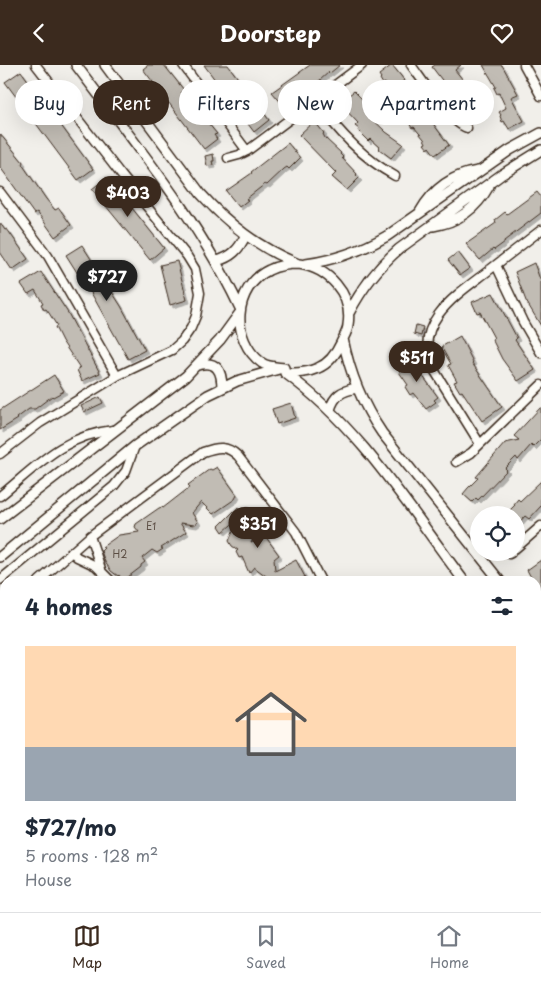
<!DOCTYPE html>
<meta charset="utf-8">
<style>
body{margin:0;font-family:"Playpen Sans",sans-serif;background:#f2f2f3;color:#1f2937;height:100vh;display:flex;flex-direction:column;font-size:19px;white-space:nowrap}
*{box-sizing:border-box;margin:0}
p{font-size:16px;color:#747a83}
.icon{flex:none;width:28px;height:28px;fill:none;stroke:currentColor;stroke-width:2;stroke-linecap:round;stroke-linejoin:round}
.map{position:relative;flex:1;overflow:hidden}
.details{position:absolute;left:0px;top:511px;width:541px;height:336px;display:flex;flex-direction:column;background:#fff;border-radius:15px 15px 0 0;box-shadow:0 5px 20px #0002}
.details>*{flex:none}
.guide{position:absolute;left:15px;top:15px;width:511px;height:45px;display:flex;gap:10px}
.buttons{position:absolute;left:470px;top:441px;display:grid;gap:10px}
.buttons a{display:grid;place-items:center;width:55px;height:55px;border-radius:50%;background:#fff;box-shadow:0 5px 20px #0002;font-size:25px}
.price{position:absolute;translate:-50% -42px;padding:0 11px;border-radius:18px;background:#3b2a1e;color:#fff;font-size:16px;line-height:32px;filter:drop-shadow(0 1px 2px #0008)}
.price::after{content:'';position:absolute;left:50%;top:30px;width:15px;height:11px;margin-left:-8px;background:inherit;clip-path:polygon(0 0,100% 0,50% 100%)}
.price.on{background:#222;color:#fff}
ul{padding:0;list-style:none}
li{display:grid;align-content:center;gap:10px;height:265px;padding:0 25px}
li span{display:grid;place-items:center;height:155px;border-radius:0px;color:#555}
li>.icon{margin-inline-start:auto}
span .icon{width:90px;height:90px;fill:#fffc;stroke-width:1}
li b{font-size:21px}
h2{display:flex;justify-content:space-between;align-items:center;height:60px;padding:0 25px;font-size:21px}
.tag{padding:0 18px;border-radius:22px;background:#fff;box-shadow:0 5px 20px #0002;font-size:18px;line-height:45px}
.tag.on{background:#3b2a1e;color:#fff}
header{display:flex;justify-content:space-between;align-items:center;height:65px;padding:0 25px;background:#3b2a1e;color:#fff;font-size:22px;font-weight:700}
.tabs{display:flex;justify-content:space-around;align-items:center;height:70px;border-top:1px solid #e0e1e3;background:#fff;font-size:14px;color:#747a83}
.tabs a{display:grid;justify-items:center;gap:2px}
.tabs .on{color:#3b2a1e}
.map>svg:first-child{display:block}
.building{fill:#c1bcb4;stroke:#3b2a1e;filter:url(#shadow)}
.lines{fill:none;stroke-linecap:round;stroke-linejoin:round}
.minor-casing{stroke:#3b2a1e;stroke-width:11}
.tertiary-casing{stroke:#3b2a1e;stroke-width:12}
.minor{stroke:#fdfcf7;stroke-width:8}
.tertiary{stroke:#fdfcf7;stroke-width:9}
.labels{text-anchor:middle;stroke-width:4;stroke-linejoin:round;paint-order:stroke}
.number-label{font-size:10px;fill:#5c4e44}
</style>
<header><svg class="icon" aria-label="back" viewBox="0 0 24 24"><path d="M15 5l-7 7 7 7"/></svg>Doorstep<svg class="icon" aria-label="heart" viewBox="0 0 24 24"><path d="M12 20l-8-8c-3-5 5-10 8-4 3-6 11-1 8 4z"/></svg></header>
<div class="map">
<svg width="541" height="847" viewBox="0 0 541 847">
<defs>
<filter id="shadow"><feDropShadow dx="3" dy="3" stdDeviation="0" flood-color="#0004"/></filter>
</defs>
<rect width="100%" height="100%" fill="#f1efea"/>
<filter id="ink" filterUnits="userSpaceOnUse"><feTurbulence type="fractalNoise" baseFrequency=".02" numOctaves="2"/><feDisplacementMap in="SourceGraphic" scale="10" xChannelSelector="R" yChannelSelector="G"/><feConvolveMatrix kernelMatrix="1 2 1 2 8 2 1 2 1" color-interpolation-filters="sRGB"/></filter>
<g filter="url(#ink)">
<path class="building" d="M148,0H164L184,25L181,27L189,37L190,36L217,69L214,70L217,74L204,84L146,8L143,4Z
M204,0H228L269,55L254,67Z
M310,0H340L330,8L329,7L310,24L308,23L289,39L288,37L284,41L272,27Z
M392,0L401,11L404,15L402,17L449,80L435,90L429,82L428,84L424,79L426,78L424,74L414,62L412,63L409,58L410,57L398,40L397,42L393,37L395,36L392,32L395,30L385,18L383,19L380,14L381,13L379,10Z
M435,0H461L455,5L467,20L469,19L473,28L460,39L432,2Z
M483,0H502L518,29L511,32L524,56L509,64L504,56L502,57L500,51L501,50L499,47L506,43L499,28L497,29L494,23L496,22Z
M21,6L93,104L78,115L5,17Z
M354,26L368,40L363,45L386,67L403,79L391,93L379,84L380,83L370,74L368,76L358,66L359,64L355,61L358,58L343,42L345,40L342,36Z
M314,56L324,68L323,69L325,73L341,88L340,89L343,92L342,93L357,109L356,110L359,113L347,125L332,112L336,108L299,70Z
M0,69L23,97L22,99L46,134L55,145L59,143L71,160L55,172L37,147L34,149L0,102Z
M288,78L300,93L289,104L287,102L284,104L267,120L265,119L246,134L248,135L239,142L226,126L252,108L251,107Z
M213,89L214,96H212L213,100L207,101L205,91Z
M107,112L164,183L150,195L92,124Z
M537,127L541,132V148L504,176L505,177L494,185L493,184L480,195L466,179L496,158L495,155L505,147L507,149Z
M0,158L5,165L7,164L28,194L12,205L0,187Z
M82,180L121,241L145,285L128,294L80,208L78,209L66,190Z
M458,187L470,203L460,210L448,195Z
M177,196L187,235L170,240L160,200Z
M534,198L541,217V261L526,236L515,207Z
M41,207L68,248L100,308L82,316L77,305L80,303L62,276L55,262L57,261L49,248L46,244L44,245L41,239L43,238L35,225L28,229L21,219Z
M493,228L517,273L515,275L535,305L518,316L502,294L492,274L494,273L480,247L477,248L472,237Z
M416,260L423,262L421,271L414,269Z
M460,271L473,297L472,298L502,342L482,356L462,326L460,327L454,317L457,316L448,300L451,299L441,282Z
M413,289L418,296L412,300L421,311L422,310L438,332L434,335L436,337L426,344L413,328L410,330L405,322L408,320L399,307L401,305L397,300Z
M54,310L64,326L53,332L52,331L35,344H29L17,353L18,354L0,365V345Z
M100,332L103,338L84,347L81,341Z
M291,338L295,353L277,359L272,344Z
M541,342V374L533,382L531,380L518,395L516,392L505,403L507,405L478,435L476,433L472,437L463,429L468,423L478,413L476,412L505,378L519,375L514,371Z
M217,402L237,430L235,434L213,449L201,437L192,448L198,457L194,460L180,458L186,467L161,483L163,484L157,488L152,485L142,493L145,497L141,500V502L128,512L122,514L119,510L118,511L111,506L105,497L101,486L104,483L102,482L119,470L139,467L135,462L136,459L159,443L162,442L163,443L190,422L188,420L210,404L212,405Z
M541,416V441L529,454L525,451L516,461V450H505L515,440L514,439L518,434L520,436Z
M247,441L259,462L251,478L265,471L279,490L274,494L275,506L296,495L305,512L303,513L305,516H257L266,511L254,502L249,508L242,492L239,493L236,487L238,485L232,481L229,476L238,454L223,467L219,461L238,442L242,446Z
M541,495V527L536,521V516H533L527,505Z"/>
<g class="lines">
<g class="minor-casing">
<path id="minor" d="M183,0L247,86
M411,0C423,16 449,57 467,63
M524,0L541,31
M315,35C337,65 362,93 395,111
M228,93L239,90L247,86L362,0
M0,127L48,191L117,311
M496,200L523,257L541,288
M480,379L431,300C414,256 458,229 488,206C506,192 523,179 541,165
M0,389L40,358L117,311L172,285L182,276L191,263L196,251L200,228L195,204L187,191L122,111L36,0
M456,397L471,388L541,320
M0,431C37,401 62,371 113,365
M90,471L101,504
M516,483L541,461
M72,487L77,492L96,501L111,516
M509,489L511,488
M0,515L114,421L126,406L135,381
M39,516L90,471L203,387C217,382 227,380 238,391L296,467L321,516
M0,535L5,540
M0,560L5,555
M536,691L541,687
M536,703L541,700
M0,705L5,704
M536,733L541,738
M536,807L541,803
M0,810L5,800
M377,842L381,847
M163,847L166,842
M488,847L494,842"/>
</g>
<g class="tertiary-casing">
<path id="tertiary" d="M76,0C135,79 197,152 240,243
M105,0L201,129C229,160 258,182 296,198
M420,147C433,124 452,110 478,106
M433,161C458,157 477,143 489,121
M217,196C231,192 239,185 245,171
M299,199C328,203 353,229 348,260C348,266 343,273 341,278C336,289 330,298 318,303C307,308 297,308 285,308L284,303C277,302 267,302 262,298C230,275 233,222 269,205C279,200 288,199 299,199Z
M306,199C335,195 361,186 387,171L510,85L541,68
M349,248C362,223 377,203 399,184L501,110L541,85
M343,274C350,309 362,339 382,368L500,516
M198,300C217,295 222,306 222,323
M285,308C360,362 409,443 464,516
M330,345C334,330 342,326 356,323
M0,454L186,311L220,275L239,249
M0,492L135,381L208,330L237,316L279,304
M536,561L541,567
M536,608L541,614"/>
</g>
<use href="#minor" class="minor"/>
<use href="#tertiary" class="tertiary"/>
</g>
</g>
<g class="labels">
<g class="number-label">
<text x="151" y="465">E1</text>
<text x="120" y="493">H2</text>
</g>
</g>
</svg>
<div class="buttons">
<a><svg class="icon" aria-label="locate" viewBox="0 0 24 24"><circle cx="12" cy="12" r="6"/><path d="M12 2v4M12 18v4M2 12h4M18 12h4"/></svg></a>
</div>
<b class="price" style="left:128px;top:153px">$403</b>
<b class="price on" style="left:107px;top:237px">$727</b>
<b class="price" style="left:417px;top:318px">$511</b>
<b class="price" style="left:258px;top:484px">$351</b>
<div class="guide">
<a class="tag">Buy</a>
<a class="tag on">Rent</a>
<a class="tag">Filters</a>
<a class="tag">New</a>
<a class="tag">Apartment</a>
</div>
<section class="details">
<h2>4 homes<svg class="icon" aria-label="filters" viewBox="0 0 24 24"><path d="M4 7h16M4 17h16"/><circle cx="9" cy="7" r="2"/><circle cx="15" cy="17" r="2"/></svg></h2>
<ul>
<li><span style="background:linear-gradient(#ffd9b3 65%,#9aa5b1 0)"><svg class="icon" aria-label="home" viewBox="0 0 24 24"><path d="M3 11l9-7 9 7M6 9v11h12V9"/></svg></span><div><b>$727/mo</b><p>5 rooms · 128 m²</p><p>House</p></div></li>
</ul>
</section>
</div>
<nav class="tabs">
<a class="on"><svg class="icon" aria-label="map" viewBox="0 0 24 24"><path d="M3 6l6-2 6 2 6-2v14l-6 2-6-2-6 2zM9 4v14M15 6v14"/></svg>Map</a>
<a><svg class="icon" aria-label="saved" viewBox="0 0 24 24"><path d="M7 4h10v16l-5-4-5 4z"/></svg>Saved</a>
<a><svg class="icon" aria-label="home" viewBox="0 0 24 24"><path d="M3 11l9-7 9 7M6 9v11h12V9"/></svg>Home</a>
</nav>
